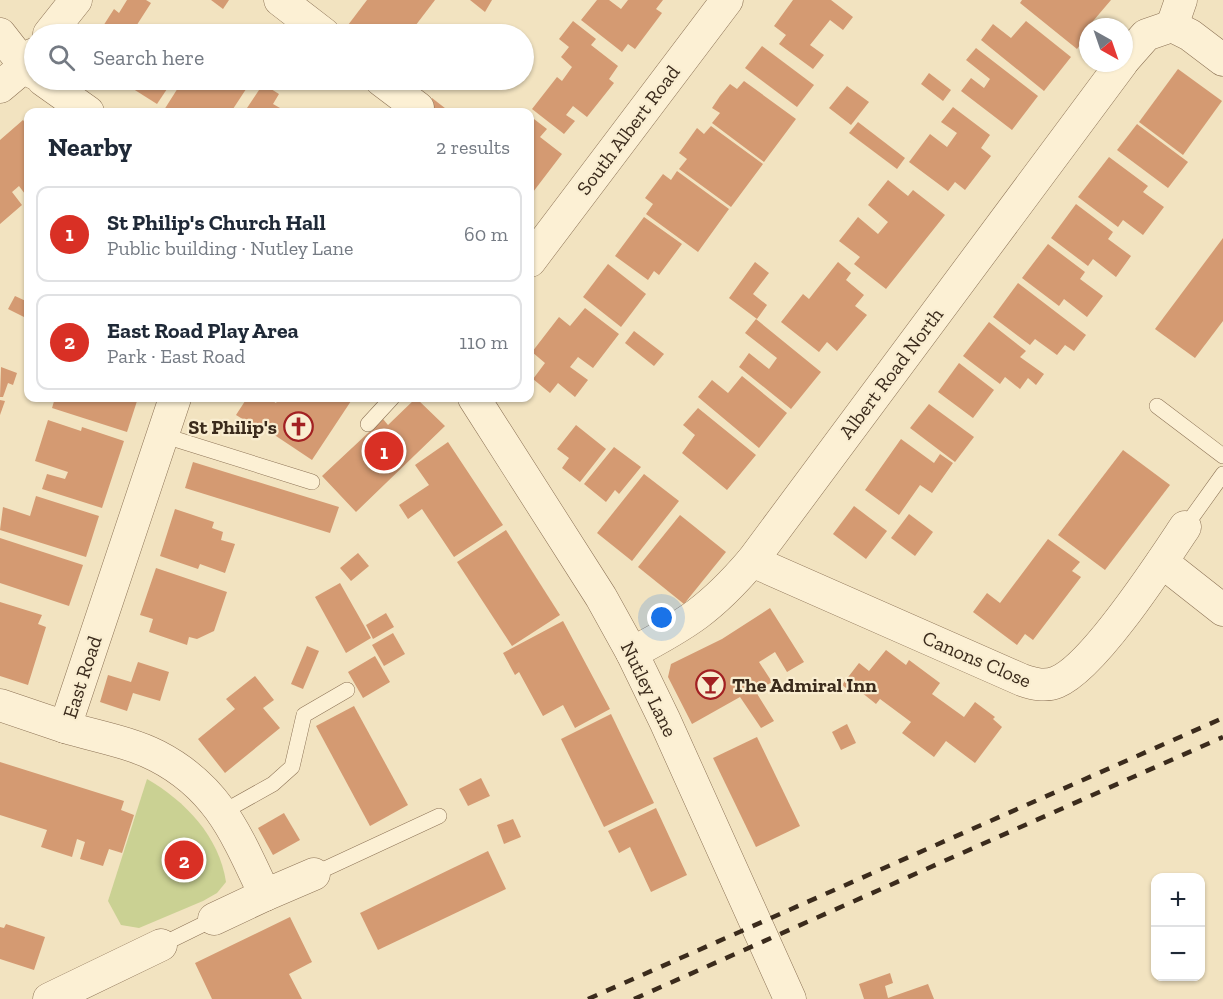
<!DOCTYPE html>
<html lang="en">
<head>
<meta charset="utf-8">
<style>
	:root { --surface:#fff; --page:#f6f6f7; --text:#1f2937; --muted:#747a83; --line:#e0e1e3; --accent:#d93025 }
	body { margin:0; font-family:"Zilla Slab",serif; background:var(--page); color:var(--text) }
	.controls { position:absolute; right:18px; bottom:18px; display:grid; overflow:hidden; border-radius:12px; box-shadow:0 2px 4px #0004 }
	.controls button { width:54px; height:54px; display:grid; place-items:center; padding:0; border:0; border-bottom:2px solid var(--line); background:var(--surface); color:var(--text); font:30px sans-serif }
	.compass { position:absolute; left:1079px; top:18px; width:54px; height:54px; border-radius:50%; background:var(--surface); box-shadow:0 2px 4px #0004; rotate:140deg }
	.you { position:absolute; left:662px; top:618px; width:21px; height:21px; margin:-15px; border:4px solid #fff; border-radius:50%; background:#1a73e8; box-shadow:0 0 0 9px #1a73e833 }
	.badge { display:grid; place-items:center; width:39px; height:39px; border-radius:50%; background:var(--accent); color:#fff; font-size:20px; font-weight:700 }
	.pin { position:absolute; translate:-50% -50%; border:3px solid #fff; box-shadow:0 2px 6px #0006 }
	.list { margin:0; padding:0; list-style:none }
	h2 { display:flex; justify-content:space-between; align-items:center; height:78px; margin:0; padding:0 24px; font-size:26px }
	h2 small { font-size:20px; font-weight:400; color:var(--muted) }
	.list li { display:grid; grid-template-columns:39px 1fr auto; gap:18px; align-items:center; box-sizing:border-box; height:96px; margin:0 12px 12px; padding:0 12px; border:2px solid var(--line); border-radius:12px }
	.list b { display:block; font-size:22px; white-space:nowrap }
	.list p { margin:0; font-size:20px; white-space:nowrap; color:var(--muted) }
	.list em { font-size:20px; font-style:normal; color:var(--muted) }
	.icon { flex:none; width:33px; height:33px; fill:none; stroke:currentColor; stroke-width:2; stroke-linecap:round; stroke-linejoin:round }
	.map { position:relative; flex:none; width:1223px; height:999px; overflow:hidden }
	.search { position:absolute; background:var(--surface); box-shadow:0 2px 4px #0004; left:24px; top:24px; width:510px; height:66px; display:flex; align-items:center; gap:15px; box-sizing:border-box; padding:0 21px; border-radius:33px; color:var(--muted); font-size:22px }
	.panel { position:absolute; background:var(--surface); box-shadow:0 2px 4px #0004; left:24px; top:108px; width:510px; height:294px; border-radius:12px }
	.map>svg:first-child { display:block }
	.green { fill:#cad193 }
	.building { fill:#d49a72 }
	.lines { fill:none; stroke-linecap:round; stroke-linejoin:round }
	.lane-casing { stroke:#8d7356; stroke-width:16 }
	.street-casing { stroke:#8d7356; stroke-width:33 }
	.lane { stroke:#fcf0d4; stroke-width:15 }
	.street { stroke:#fcf0d4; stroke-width:32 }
	.rail { stroke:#3b2b1c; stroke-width:4.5; stroke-dasharray:10 10; stroke-linecap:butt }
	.labels { text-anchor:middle; stroke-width:4.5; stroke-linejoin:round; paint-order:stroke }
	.street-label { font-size:20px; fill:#3b2b1c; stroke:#f9edd0 }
	.poi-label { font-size:20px; font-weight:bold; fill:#3b2b1c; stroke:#f9edd0; text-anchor:end }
</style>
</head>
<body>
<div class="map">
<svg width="1223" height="999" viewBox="0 0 1223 999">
	<rect width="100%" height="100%" fill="#f2e3c0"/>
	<path class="green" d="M147 779C185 801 219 836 226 882L217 893 203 901 139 928 121 925 108 901Z"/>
	<g class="building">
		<polygon points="127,0 146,0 151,3 131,34 98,34 114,9 119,13"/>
		<polygon points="211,0 229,0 223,9"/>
		<polygon points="367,0 435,0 409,34 352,34 345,29"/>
		<polygon points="470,0 492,0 485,12"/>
		<polygon points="597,0 609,0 621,9 628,0 663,0 656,9 662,13 635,49 628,44 622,52 581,20"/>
		<polygon points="793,0 831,0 853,17 843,30 830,20 810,45 824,55 813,69 779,44 786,35 774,26"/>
		<polygon points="1022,0 1111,0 1088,27 1088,34 1077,49 1020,3"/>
		<polygon points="573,21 596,39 591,45 618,66 609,79 614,83 587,117 573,106 566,115 575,121 564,134 532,109 557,77 562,81 572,67 561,57 569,47 559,39"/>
		<polygon points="1026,21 1071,57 1044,91 981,40 993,24 1011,38"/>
		<polygon points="762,46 814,85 797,107 745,68"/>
		<polygon points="976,48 1038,96 1012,130 961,91 971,78 984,88 990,79 966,60"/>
		<polygon points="1178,69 1222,101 1183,155 1139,122"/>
		<polygon points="929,73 951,90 943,101 921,84"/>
		<polygon points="119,80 173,80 157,104"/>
		<polygon points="183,80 208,80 220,87 225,80 252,80 231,112 167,112 164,110"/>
		<polygon points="744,81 796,119 764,162 712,123 720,113 712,108 720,96 730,84 737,89"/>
		<polygon points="263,84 279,94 273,104 287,112 236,112 239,108 245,111"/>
		<polygon points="847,86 869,102 851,125 829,108"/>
		<polygon points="432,98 450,112 421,112"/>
		<polygon points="953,107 990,135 981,148 991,156 965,190 955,182 948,191 909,162 930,134 947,147 957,133 941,122"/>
		<polygon points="530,116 547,129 540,137 562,154 530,196"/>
		<polygon points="23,120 28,127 28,198 19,186 12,192 22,205 0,224 0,140"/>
		<polygon points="858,122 905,158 897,169 849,133"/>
		<polygon points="1137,124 1188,162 1168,188 1117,150"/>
		<polygon points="711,126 763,164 731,207 679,169 687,159 679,153 697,128 704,134"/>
		<polygon points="1109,157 1148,186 1143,192 1164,207 1143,235 1123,220 1118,227 1078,197"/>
		<polygon points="677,171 729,209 698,252 646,214 653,204 645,198 663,174 671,180"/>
		<polygon points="888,180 908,196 913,190 945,215 886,289 854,264 860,257 839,241 858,217 878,234 888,222 868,205"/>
		<polygon points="1076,204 1113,232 1108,239 1131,256 1116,277 1093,259 1088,266 1051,238"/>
		<polygon points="644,217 682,244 659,275 654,271 648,280 615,256"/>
		<polygon points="1223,238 1223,321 1195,358 1155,329"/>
		<polygon points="1048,244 1085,272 1080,279 1103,296 1087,317 1064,299 1059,306 1022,278"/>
		<polygon points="755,262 769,273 753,294 767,305 757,319 729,298"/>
		<polygon points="838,262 851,273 846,280 864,295 855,306 867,315 837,351 827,342 819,352 781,322 803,294 809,299"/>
		<polygon points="608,264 646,294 621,327 583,297"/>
		<polygon points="1018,283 1086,335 1074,351 1065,345 1057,355 1035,339 1030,345 993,317"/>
		<polygon points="15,296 28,302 28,319 8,309"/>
		<polygon points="585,308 619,334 593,368 578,357 570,367 588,380 575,397 558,383 550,393 533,379 545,363 532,352 559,317 570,326"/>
		<polygon points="756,319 821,372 791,409 739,367 749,353 769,369 777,358 745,333"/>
		<polygon points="989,322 1026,351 1020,357 1044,374 1036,385 1028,378 1020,389 1005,377 1000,384 963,356"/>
		<polygon points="634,331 664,354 654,366 625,343"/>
		<polygon points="959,363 994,390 973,418 938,392"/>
		<polygon points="1,367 17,373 13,385 8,383 3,397 0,397"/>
		<polygon points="742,376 787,413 759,448 698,397 712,380 728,393"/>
		<polygon points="55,398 138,398 127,432 52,408"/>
		<polygon points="247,398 268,398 276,403 279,398 353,398 312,460 261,426 259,429 236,415"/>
		<polygon points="416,398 445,426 356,512 322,476 383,419 388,425"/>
		<polygon points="0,400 5,401 0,415"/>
		<polygon points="929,404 974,437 955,462 910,428"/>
		<polygon points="698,408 756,455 727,490 682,453 695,435 683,425"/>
		<polygon points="48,420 81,431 82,427 124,441 102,508 42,489 47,474 65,479 68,472 35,461"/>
		<polygon points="576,425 606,449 580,482 562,468 569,458 557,449"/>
		<polygon points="901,439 934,463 940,454 953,463 932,493 920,485 899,515 865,490"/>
		<polygon points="448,442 503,525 454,557 422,509 408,519 399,505 429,485 415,465"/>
		<polygon points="614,447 641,467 619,494 615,490 606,502 584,484"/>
		<polygon points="1123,450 1170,485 1105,570 1058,535"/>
		<polygon points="193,462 339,507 330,533 185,488"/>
		<polygon points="644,474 679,501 632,561 597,533"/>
		<polygon points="36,496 99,516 86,557 0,530 3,507 30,516"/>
		<polygon points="854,506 887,531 866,559 833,534"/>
		<polygon points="175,509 214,522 212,528 223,532 221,540 235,544 225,573 200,564 198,569 160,556"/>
		<polygon points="909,514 933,532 915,556 891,538"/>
		<polygon points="680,515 726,552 684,604 638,567"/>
		<polygon points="506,530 560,615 512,646 457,562"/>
		<polygon points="0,538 83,565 69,606 0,583"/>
		<polygon points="1048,539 1080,562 1072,571 1081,577 1033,640 1025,634 1017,645 973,612 987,593 1000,603"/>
		<polygon points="358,553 369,566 351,581 340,568"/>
		<polygon points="156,568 227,592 214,631 197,639 189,637 187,645 149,632 153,619 140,615"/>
		<polygon points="340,583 371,638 346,653 315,597"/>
		<polygon points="0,602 42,615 38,624 46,627 28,685 0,676"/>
		<polygon points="770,608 804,662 787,672 775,652 759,662 772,682 756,692 774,721 761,728 740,697 692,724 668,677 671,664 722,639"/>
		<polygon points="386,613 394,627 373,639 366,625"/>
		<polygon points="563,621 610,709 575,728 563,705 543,716 519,672 515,675 503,653"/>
		<polygon points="393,633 405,654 384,666 372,645"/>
		<polygon points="307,646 319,651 303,689 291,684"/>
		<polygon points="886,650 906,665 909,660 940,683 932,694 964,717 975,702 995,717 993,719 1002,727 975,763 946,741 934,757 902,733 911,722 880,699 876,704 856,688 853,693 842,685 859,663 869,671"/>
		<polygon points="375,656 390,682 363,698 348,672"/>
		<polygon points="138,662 169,672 160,701 133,693 127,711 100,702 108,675 131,682"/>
		<polygon points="255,676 274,700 263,708 280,728 225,773 198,739 235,709 226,699"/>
		<polygon points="354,706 408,805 370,826 316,726"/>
		<polygon points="611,714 654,803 604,827 561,739"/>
		<polygon points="847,724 856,743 841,750 832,732"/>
		<polygon points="757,737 800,826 756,847 713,758"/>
		<polygon points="0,762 124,801 121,810 134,815 122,853 109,849 103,866 80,859 85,842 77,839 72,857 41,847 47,830 0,815"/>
		<polygon points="481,778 490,796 468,806 459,789"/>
		<polygon points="656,808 687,875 651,892 630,847 619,853 608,831"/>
		<polygon points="284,813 300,840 273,855 258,828"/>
		<polygon points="513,819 521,837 504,844 497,825"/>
		<polygon points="488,851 506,889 378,950 360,913"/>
		<polygon points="290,917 312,962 289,974 302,999 212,999 195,963"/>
		<polygon points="6,924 45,937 34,970 0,959 0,927 4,928"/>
		<polygon points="890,973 893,983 885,986 888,998 928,984 934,999 864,999 859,984"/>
	</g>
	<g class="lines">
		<defs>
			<g id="lane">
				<polyline points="1157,406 1223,456"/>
				<polyline points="368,424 392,398"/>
				<polyline points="162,435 312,482"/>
				<polyline points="1185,527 1223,474"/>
				<polyline points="223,812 273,784 292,767 304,715 347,690"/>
				<polyline points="314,874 439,816"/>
				<polyline points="161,945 214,919"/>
			</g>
			<g id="street">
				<polyline points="280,0 324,34"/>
				<polyline points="1172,26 1181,0"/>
				<polyline points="0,34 25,66 34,73"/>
				<polyline points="49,34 76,0"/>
				<polyline points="1124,60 1146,35 1172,26 1190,35 1223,60"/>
				<polyline points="43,80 88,112"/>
				<polyline points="381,80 418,108"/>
				<polyline points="0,87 25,66 34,54"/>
				<polyline points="530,261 727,0"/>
				<path d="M175 398 65 727C94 736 130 742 157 756 219 788 237 836 265 895L314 874"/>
				<polyline points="474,398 601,597 632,653 665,721 790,999"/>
				<path d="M752 561 1022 680C1034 684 1045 687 1057 682 1094 667 1161 563 1185 527"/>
				<polyline points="1162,562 1223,610"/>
				<path d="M632 653C687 624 711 609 752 561L1122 63"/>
				<polyline points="0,705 65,727"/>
				<polyline points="214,919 265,895"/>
				<polyline points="49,999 161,945"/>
			</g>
		</defs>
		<use href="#lane" class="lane-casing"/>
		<use href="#street" class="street-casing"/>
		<use href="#lane" class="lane"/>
		<use href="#street" class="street"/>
		<g class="rail">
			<polyline points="588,999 1223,718"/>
			<polyline points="634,999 1223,737"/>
		</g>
	</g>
	<defs>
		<symbol id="church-ring" viewBox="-11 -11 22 22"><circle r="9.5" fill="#f9edd0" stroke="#a22022" stroke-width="1.5"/><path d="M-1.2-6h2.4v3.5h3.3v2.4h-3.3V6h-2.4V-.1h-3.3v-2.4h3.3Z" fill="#a22022"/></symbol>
		<symbol id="bar-ring" viewBox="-11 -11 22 22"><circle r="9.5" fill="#f9edd0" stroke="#a22022" stroke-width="1.5"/><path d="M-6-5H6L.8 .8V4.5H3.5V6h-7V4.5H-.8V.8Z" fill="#a22022"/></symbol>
	</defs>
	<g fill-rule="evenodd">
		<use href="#church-ring" x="282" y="410" width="33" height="33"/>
		<use href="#bar-ring" x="694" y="668" width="33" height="33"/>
	</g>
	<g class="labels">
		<g class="street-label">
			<text transform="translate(628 130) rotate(-53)" y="7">South Albert Road</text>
			<text transform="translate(891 373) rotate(-53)" y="7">Albert Road North</text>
			<text transform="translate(977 659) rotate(23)" y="7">Canons Close</text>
			<text transform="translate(82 677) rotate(-72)" y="7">East Road</text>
			<text transform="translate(649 689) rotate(64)" y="7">Nutley Lane</text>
		</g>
		<g class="poi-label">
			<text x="277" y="434">St Philip's</text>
			<text x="732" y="692" text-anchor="start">The Admiral Inn</text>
		</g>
	</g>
</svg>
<div class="controls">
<button>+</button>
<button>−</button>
</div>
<svg class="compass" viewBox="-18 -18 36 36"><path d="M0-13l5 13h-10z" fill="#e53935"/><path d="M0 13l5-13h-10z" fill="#747a83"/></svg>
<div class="you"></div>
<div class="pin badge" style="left:384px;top:451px">1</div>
<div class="pin badge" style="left:184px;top:860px">2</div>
<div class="search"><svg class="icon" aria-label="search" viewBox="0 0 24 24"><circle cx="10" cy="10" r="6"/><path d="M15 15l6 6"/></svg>Search here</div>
<section class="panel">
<h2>Nearby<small>2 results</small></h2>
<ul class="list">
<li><span class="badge">1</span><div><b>St Philip's Church Hall</b><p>Public building · Nutley Lane</p></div><em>60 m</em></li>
<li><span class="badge">2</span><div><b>East Road Play Area</b><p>Park · East Road</p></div><em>110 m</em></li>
</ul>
</section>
</div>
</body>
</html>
